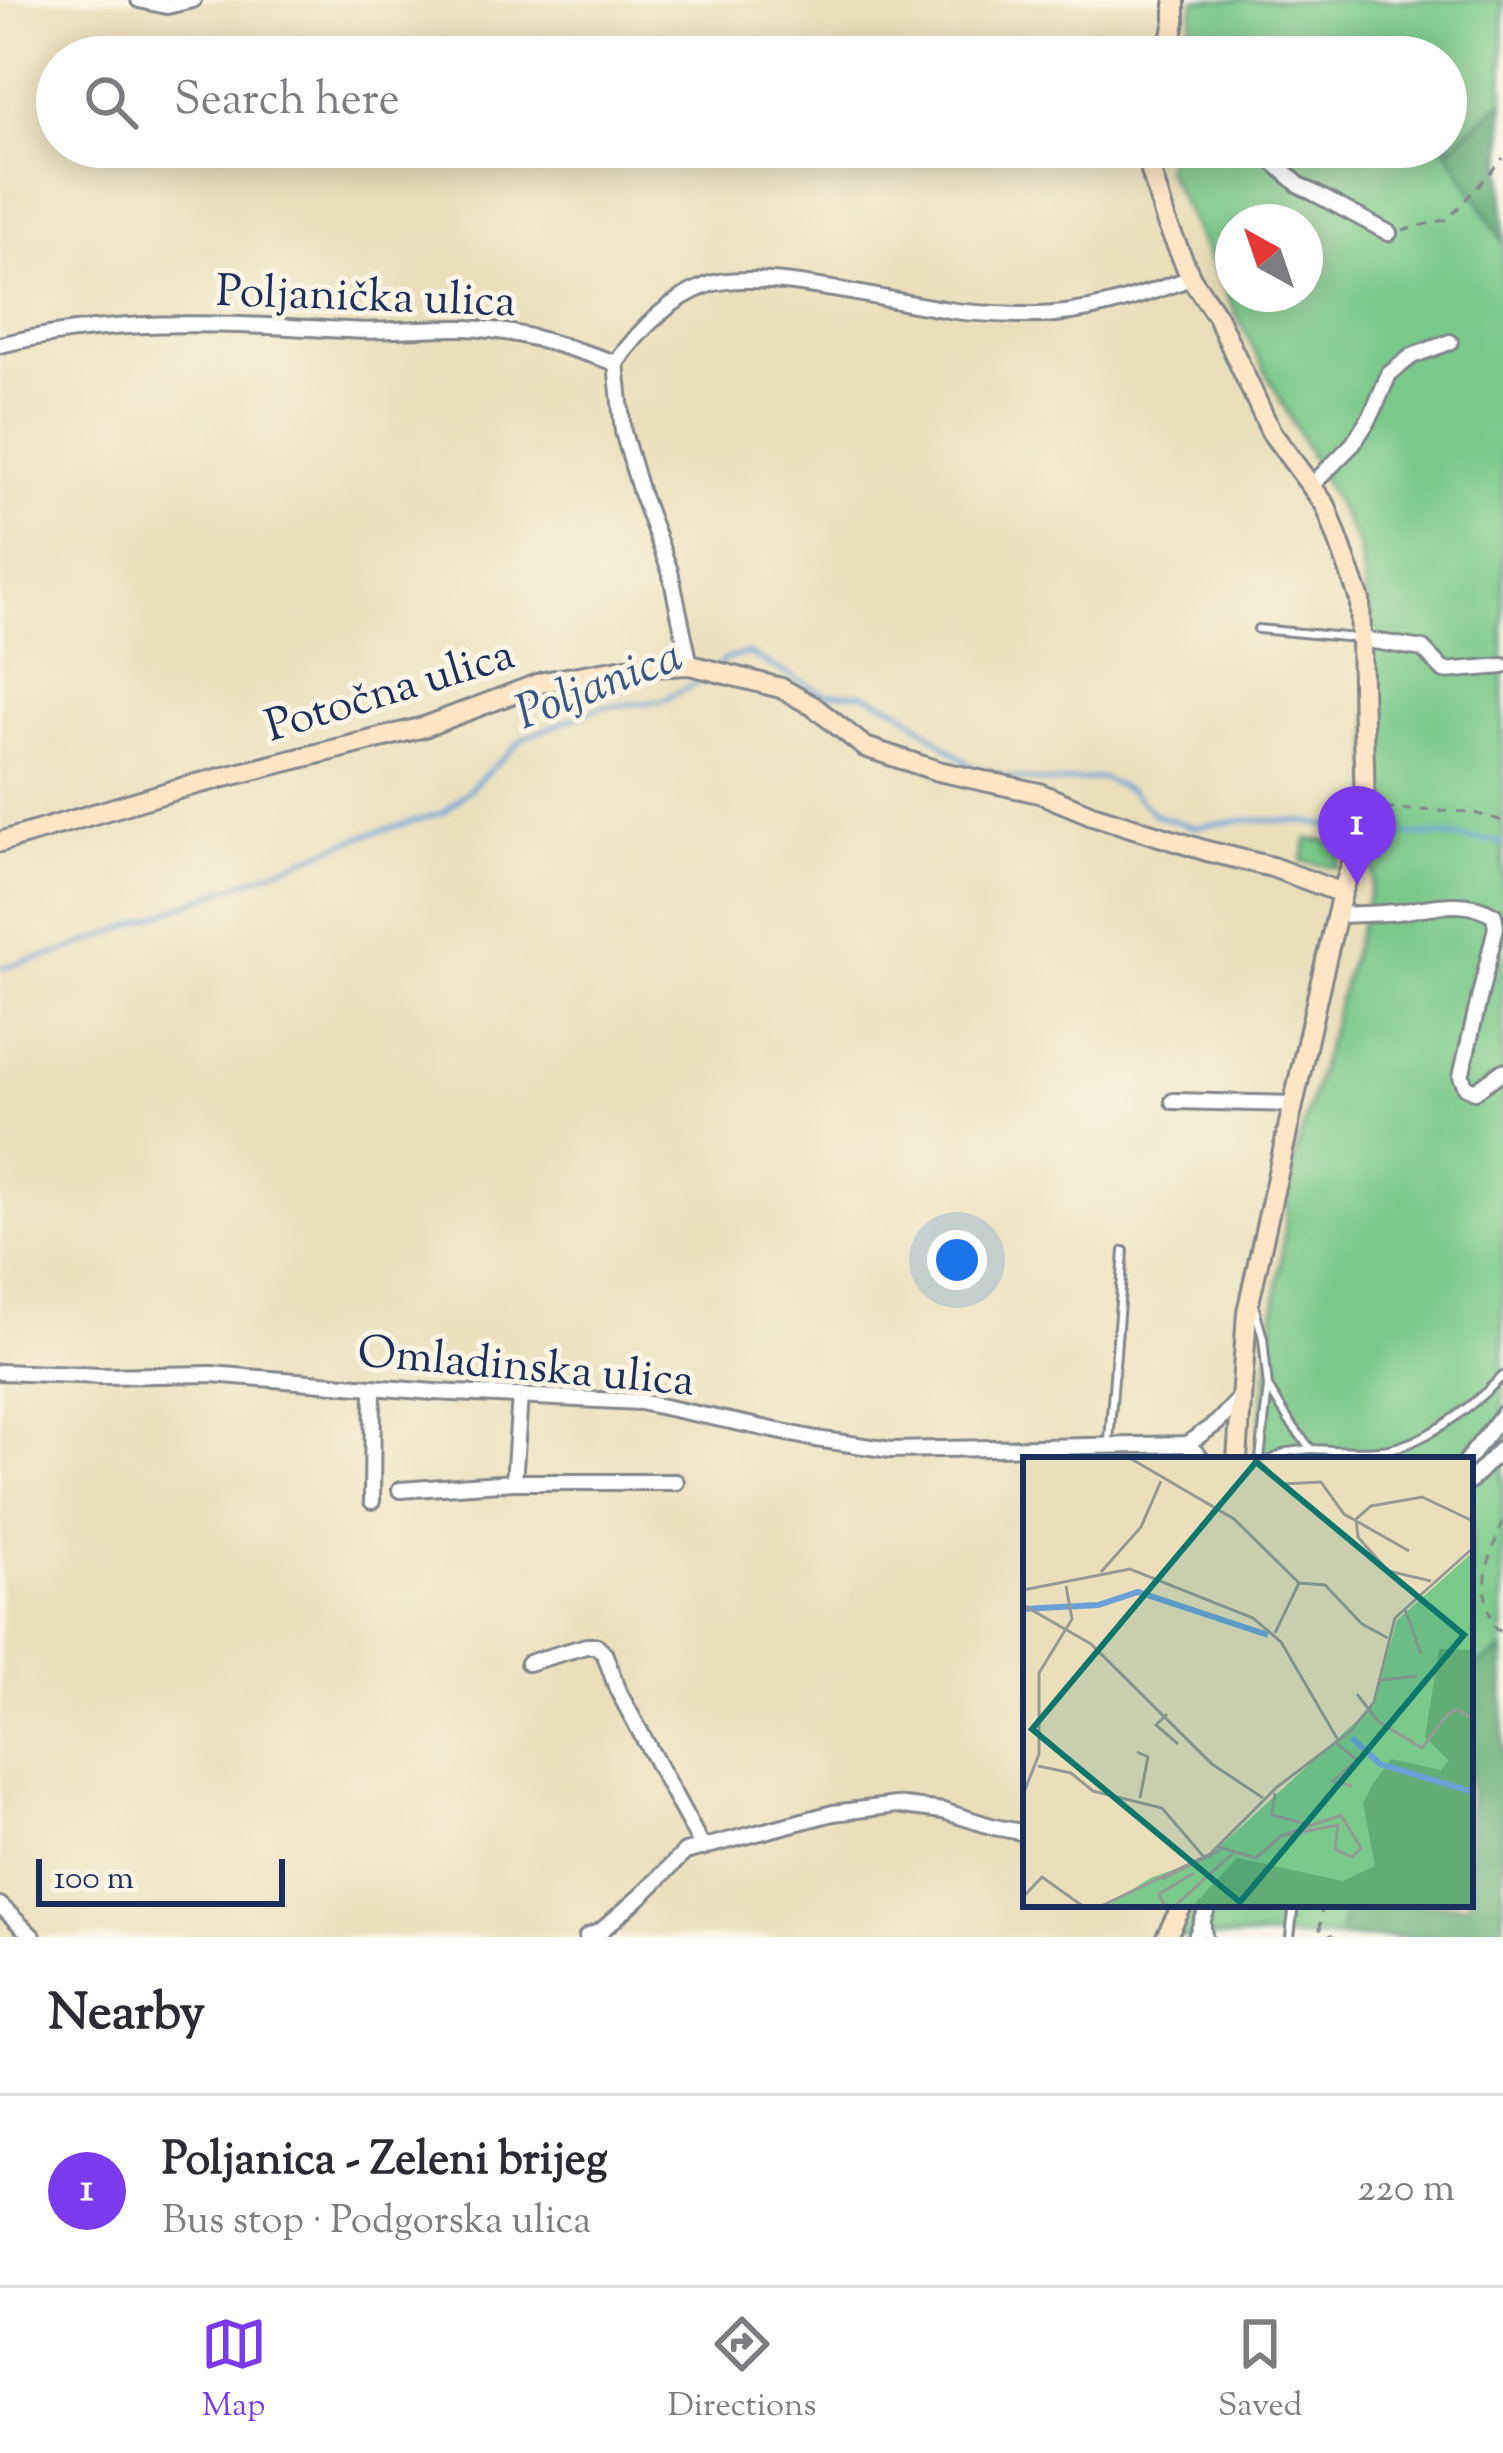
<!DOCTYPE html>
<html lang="en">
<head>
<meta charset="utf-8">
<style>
	:root { --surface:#fff; --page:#f7f7f7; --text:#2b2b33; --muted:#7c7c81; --line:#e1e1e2; --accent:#7c3aed }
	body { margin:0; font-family:"Sorts Mill Goudy",serif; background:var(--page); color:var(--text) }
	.compass { position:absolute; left:1215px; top:204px; width:108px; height:108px; border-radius:50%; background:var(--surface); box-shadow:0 6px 30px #0003; rotate:320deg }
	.scale { position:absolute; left:36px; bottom:30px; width:249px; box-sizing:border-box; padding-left:12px; border:6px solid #1b2f5e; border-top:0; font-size:33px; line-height:42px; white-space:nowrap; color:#1b2f5e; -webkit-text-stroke:9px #fcf5e5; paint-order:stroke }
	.you { position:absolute; left:957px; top:1260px; width:42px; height:42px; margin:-30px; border:9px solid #fff; border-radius:50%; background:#1a73e8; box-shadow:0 0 0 18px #1a73e833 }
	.badge { display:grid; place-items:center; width:78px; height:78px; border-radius:50%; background:var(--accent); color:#fff; font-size:39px; font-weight:700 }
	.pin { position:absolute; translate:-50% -99px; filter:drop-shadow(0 3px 6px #0008) }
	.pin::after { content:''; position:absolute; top:63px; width:42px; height:36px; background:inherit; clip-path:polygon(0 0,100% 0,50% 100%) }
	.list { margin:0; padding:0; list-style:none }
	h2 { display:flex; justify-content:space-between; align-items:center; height:156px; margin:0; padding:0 48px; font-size:51px }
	h2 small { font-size:39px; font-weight:400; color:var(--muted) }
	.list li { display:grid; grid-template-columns:78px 1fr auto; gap:36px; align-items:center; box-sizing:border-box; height:192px; padding:0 48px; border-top:3px solid var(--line) }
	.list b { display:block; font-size:45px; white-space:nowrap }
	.list p { margin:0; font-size:39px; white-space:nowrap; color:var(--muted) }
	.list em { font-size:39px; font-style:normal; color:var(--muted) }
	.icon { flex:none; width:66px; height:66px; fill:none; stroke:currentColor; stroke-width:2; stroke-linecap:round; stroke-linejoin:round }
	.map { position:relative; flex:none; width:1503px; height:1937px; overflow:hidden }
	.search { position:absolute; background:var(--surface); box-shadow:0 6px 30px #0003; left:36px; right:36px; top:36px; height:132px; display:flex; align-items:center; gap:30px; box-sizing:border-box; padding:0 42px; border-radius:66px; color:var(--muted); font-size:45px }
	.sheet { height:348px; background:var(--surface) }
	nav { display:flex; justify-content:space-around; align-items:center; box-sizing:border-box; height:168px; border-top:3px solid var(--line); background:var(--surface); font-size:33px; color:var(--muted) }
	nav a { display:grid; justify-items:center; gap:6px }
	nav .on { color:var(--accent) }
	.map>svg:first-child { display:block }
	.green { fill:#79c98a; stroke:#4a7c74; stroke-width:3; fill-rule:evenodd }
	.forest { fill:#62ad76; stroke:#3e6e6a; stroke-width:3 }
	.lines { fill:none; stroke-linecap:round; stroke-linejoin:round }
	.stream { stroke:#69a1d7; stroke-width:4.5 }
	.lane-casing { stroke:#82878c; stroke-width:12 }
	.street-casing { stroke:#82878c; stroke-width:20 }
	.secondary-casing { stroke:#82878c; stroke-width:24 }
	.path { stroke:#82878c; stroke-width:3; stroke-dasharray:9 9; stroke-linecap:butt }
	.lane { stroke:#fff; stroke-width:6 }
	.street { stroke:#fff; stroke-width:14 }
	.secondary { stroke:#fde5c5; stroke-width:18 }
	.labels { text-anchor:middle; stroke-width:10; stroke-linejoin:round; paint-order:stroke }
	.street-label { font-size:45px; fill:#1b2f5e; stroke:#fcf5e5 }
	.water-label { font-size:48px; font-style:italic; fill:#365788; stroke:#fcf5e5 }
	.inset-river { fill:none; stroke:#69a1d7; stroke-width:6 }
	.inset-road { fill:none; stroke:#979995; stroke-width:3 }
	.view { fill:#0f766e; fill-opacity:0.15; stroke:#0f766e; stroke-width:6 }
	.inset-edge { fill:none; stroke:#1b2f5e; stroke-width:6 }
</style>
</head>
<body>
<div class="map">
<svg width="1503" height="1937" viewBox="0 0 1503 1937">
	<rect width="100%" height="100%" fill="#fcf5e5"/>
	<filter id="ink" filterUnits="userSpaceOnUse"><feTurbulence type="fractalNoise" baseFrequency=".00833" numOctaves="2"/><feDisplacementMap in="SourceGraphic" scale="24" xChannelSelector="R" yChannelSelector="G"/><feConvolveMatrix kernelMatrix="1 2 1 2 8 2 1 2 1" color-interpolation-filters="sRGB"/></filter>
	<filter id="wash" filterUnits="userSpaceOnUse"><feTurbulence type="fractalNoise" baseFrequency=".004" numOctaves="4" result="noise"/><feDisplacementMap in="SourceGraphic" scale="48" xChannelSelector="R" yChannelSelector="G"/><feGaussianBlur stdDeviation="2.7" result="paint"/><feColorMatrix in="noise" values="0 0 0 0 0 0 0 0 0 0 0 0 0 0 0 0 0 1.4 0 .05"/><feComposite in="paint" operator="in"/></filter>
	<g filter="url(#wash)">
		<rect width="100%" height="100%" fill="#eadfba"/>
		<g class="green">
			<path d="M1194 0H1503V1937H1172L1189 1904H1470V1460H1256L1293 1163 1373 879 1369 618 1359 547 1255 352 1165 169 1169 147H1446V57H1187ZM1233 222H1305V294H1233Z"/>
			<polygon points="1308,839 1343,843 1338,868 1302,861"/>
		</g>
		<g class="forest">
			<polygon points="1503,102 1503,242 1447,149"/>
			<polygon points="1503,1650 1503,1937 1339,1937 1346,1904 1470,1904 1470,1670"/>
		</g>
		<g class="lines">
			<g class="stream">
				<polyline points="718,666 724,660 747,653 826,694 862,693 899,709 971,766 1007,777 1055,783 1102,778 1130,791 1155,815 1195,827 1244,820 1300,821 1354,830"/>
				<path d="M1366 831C1412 836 1457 834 1503 843"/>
				<polyline points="0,968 66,951 366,835 445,812 524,738 602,707 662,701 706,678"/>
			</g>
		</g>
	</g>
	<g filter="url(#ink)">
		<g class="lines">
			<defs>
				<g id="lane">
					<polyline points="1258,629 1356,638"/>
					<path d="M1255 1309 1263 1338 1268 1387 1289 1421 1311 1449C1336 1450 1365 1453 1389 1449 1430 1441 1474 1404 1503 1376"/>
					<polyline points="1109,1441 1124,1251"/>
					<polyline points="1260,1460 1268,1387"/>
					<polyline points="1271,1460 1287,1452 1311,1449"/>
					<polyline points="1206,1917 1208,1937"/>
					<polyline points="1290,1937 1294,1904"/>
				</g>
				<g id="street">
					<polyline points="139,0 167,6 193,0"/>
					<polyline points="1257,147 1299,185 1389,233"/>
					<path d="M0 345C119 316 226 324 346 330 386 333 426 327 465 328 517 329 567 347 616 363"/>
					<path d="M616 363C638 332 668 300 705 286 756 266 890 302 949 310 973 314 998 314 1022 315 1082 317 1136 298 1191 278"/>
					<polyline points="616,363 623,432 641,493 670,571 690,665"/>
					<polyline points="1312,485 1353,444 1372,414 1389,374 1412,356 1450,342"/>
					<polyline points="1361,639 1423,649 1444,671 1503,666"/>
					<path d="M1337 915C1356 914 1377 914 1397 912 1429 908 1464 897 1494 915L1496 927 1461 1076 1466 1087 1475 1091 1503 1071"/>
					<polyline points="1173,1101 1293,1104"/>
					<polyline points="0,1372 102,1376 211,1374 434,1392 640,1402 816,1439 891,1450 1187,1444 1217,1423 1242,1396"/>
					<polyline points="520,1396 514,1482 676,1482"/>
					<polyline points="1187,1444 1203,1460"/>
					<polyline points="1467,1460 1503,1414"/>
					<polyline points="1470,1481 1503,1447"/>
					<polyline points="400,1490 514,1482"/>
					<polyline points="372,1501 373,1387"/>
					<polyline points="528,1663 586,1646 597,1646 605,1655 617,1689 703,1848"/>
					<polyline points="0,1905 33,1937"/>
					<polyline points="587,1937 602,1930 643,1894 685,1852 833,1813 896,1805 943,1811 994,1827 1026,1833"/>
					<polyline points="1196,1937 1209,1904"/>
				</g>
				<g id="secondary">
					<polyline points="1168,57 1175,21 1175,0"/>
					<polyline points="1149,147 1151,171 1166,221 1191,278 1217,316 1271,432 1326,506 1360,600 1365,809 1354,858 1342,893 1319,989 1247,1312 1237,1460"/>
					<polyline points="0,842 185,787 424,727 543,682 625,668 690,665 781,688 813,706 865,747 938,771 1039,793 1092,815 1207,851 1272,867 1342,893"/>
					<polyline points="1166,1937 1183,1904"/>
				</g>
			</defs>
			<use href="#lane" class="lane-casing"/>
			<use href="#street" class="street-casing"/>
			<use href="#secondary" class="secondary-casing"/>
			<g class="path">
				<polyline points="1403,230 1448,219 1503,158"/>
				<polyline points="1385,809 1470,812 1503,821"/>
				<path d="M1503 1522C1487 1561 1477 1589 1495 1629L1503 1632"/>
				<polyline points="1322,1904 1320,1929 1334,1937"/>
			</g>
			<use href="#lane" class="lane"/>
			<use href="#street" class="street"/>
			<use href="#secondary" class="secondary"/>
		</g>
	</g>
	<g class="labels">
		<g class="street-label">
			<text transform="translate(366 294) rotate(2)" y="16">Poljanička ulica</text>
			<text transform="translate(389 688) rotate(-17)" y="16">Potočna ulica</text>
			<text transform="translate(526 1364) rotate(5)" y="16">Omladinska ulica</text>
		</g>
		<g class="water-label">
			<text transform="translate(598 682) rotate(-21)" y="17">Poljanica</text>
		</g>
	</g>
	<g transform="translate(1023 1457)">
		<rect width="450" height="450" fill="#eadfba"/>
		<path d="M450 95V450H82L127 421 184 401 351 248 374 163Z" fill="#79c98a"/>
		<path d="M416 192 450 193V450H169L214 401 320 424 352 409 340 346 350 327 368 302 418 313 426 304 402 280Z" fill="#62ad76"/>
		<path class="inset-river" d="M0 152 75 148 115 135 245 178M329 281 357 307 450 335"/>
		<path class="inset-road" d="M105 0 211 62 276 126M232 0 260 27 298 25 321 57 386 94M78 115 118 70 138 24M408 124 365 114 335 80 333 62 348 49 399 40 450 64M276 126 302 128 339 167 365 181M0 133 107 112 230 161 258 185 315 283M0 148 68 187 189 307 240 341M382 152 398 197M252 176 276 126M358 223 394 219M334 237 355 264 399 291 424 258 434 252 450 262M144 257 133 268 155 287M312 285 334 303 310 324 329 329M114 295 125 300 117 341M15 309 48 316 70 334 139 351 181 400M252 336 249 358 287 368M0 338 16 297V216L49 162 43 129M196 390 233 401 258 379 315 368 312 392 329 400 338 391 318 358 258 379M139 422 198 393M0 440 19 420 61 450M76 450 187 397 254 330 328 274 351 245 372 161 450 91M142 450 136 437 171 416M151 450 210 396"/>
		<path class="view" d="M233 5 441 178 217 445 9 272Z"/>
		<rect width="450" height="450" class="inset-edge"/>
	</g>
</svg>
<svg class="compass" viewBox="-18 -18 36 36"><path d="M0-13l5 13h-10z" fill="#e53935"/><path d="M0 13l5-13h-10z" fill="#7c7c81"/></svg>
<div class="scale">100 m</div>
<div class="you"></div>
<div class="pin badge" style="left:1357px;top:885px">1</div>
<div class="search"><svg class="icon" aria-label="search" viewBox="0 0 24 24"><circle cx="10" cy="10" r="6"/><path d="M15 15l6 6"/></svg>Search here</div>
</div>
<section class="sheet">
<h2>Nearby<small></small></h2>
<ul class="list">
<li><span class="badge">1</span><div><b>Poljanica - Zeleni brijeg</b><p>Bus stop · Podgorska ulica</p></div><em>220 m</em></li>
</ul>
</section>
<nav>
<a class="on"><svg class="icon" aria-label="map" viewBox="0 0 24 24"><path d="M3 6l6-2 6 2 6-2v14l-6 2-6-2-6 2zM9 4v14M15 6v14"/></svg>Map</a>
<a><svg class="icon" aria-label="directions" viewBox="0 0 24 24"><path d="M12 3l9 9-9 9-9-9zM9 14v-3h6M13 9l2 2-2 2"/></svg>Directions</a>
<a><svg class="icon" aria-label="saved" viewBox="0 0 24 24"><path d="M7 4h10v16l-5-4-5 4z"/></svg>Saved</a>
</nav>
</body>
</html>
